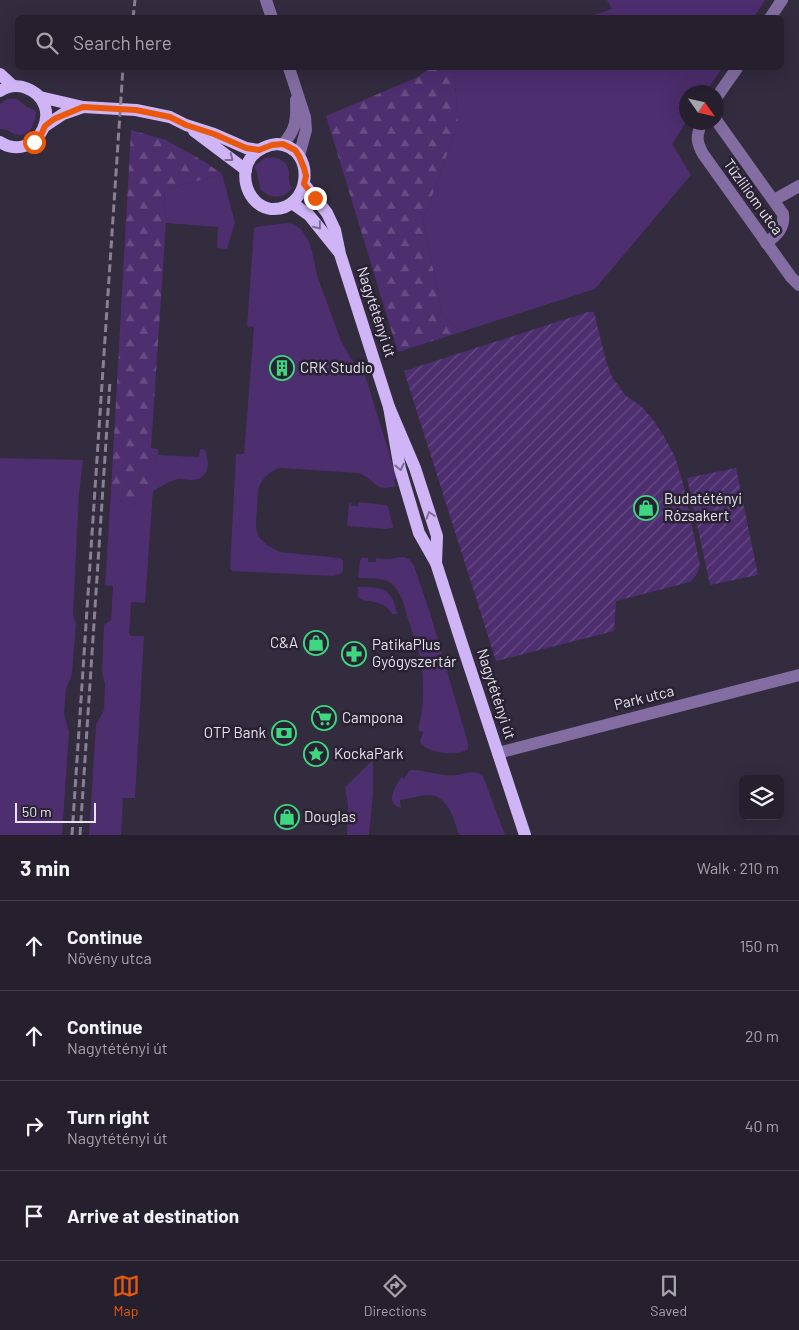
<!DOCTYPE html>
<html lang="en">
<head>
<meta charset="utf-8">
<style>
	:root { --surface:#26202e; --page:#322d3a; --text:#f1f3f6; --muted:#a4a3aa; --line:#423e4a; --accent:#ea580c }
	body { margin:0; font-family:Barlow,sans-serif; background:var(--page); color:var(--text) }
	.controls { position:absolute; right:15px; bottom:15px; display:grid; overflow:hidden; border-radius:8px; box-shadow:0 5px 20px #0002 }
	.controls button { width:45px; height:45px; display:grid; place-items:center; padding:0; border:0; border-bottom:1px solid var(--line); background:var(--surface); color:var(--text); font:25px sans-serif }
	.compass { position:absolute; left:679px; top:85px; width:45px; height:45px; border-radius:50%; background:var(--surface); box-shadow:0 5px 20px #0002; rotate:124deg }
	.scale { position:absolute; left:15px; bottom:12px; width:81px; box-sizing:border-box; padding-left:5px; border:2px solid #e6e2ee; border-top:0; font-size:14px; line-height:18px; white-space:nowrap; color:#e6e2ee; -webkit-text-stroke:4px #292233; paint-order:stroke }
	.stop { position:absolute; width:15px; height:15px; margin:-11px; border:4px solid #ea580c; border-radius:50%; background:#fff }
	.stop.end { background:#ea580c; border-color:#fff; box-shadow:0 1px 5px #0008 }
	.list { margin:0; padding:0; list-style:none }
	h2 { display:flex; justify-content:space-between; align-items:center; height:65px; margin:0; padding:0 20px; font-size:21px }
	h2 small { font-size:16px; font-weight:400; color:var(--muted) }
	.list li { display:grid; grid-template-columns:32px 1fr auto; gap:15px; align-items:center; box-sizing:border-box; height:90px; padding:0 20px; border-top:1px solid var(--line) }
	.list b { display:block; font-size:19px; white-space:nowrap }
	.list p { margin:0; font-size:16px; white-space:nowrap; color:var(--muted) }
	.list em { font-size:16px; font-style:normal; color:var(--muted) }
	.icon { flex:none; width:28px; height:28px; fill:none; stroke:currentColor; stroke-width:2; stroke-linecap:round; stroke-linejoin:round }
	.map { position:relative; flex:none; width:799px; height:835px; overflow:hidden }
	.search { position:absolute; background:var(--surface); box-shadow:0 5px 20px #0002; left:15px; right:15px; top:15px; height:55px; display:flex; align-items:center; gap:12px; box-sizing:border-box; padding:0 18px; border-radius:8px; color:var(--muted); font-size:19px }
	.sheet { height:425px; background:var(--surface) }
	nav { display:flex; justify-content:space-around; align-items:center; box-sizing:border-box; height:70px; border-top:1px solid var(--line); background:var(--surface); font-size:14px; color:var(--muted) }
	nav a { display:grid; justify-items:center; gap:2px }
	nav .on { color:var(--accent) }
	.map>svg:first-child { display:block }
	.grass { fill:#4d2e6f }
	.forest { fill:url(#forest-firs) }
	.garden { fill:url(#garden-furrows) }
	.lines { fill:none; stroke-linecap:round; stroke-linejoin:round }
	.minor { stroke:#836da2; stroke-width:12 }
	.major { stroke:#cfb5f6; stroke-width:12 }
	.rail { stroke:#878191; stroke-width:3; stroke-dasharray:8 4; stroke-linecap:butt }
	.oneway { stroke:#7c6c94 }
	.route { stroke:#ea580c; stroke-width:6 }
	.labels { text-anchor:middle; stroke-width:5; stroke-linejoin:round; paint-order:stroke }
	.street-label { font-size:15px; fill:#e6e2ee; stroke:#292233 }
	.poi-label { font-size:15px; fill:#e6e2ee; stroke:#292233; text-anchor:start }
</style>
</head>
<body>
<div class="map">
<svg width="799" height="835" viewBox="0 0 799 835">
	<defs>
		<pattern id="forest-firs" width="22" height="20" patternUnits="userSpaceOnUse" patternTransform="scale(1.25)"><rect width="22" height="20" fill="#4d2e6f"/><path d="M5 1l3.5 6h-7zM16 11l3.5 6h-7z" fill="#674c84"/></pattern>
		<pattern id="garden-furrows" width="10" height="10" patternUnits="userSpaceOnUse" patternTransform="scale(1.25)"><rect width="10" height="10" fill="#4d2e6f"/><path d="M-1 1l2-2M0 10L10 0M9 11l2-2" fill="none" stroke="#674c84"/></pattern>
	</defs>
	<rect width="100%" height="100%" fill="#332b3e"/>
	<g class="grass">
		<polygon points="607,0 765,0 754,17 587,17 612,9"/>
		<polygon points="454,68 722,68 706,92 686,92 686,122 672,144 691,175 595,289 461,332 443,316 423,221 458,124"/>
		<path d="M7 99H17L27 107 36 111C36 122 30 139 15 134 8 132 9 129 0 129V104Z"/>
		<path d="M265 158C277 156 288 159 289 173 289 179 288 182 292 188 282 200 271 199 260 189L257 172 254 167Z"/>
		<polygon points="222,174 235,222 227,249 217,248 218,227 166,223 164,190"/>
		<path d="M286 223 293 224 301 229 308 240 312 251 317 275 341 341 356 367 362 365 397 479 394 480 396 486C374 493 376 479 358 473L280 468C269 471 262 479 258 489L256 526 258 536 267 545 280 552 340 558 343 561V571L340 574 333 576 232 571 230 569 236 454H244L254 327 247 326 254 229 256 227Z"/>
		<path d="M200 449 205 450C210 462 210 479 193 480 188 481 183 478 178 479 171 480 159 488 153 491L145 603 131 602 129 634 131 636H144L135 798H123L121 835H89L96 725 104 710 105 684 102 672 104 625 111 620 113 586 105 585 111 491 127 507 142 501 158 455 199 457Z"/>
		<polygon points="0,458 83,460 79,494 73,615 76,623 72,674 66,689 64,714 69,732 62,835 0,835"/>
		<polygon points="351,502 351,506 358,506 358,502 386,505 388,507 393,526 392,528 386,529 347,526 349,504"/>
		<path d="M404 557 409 559 414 566 430 613 468 743V749C457 757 430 753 421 744L420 741 423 732 418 730C424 707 425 680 420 657 417 644 412 632 408 619 405 608 402 593 392 584 384 577 369 578 358 578L360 560 362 558H368V562H376V558L387 559Z"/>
		<path d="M358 587C381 587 393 588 397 614H392C384 600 372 603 360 599L358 596Z"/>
		<polygon points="373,760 373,792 369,835 347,835 348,806 345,787"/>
		<path d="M412 770C427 770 441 777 456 775 465 774 476 769 483 776L505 835H459C454 819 448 794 427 795 418 796 409 799 400 800L401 808C384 803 395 788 401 777L404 779 409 771Z"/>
	</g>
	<g class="forest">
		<polygon points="430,68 454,68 458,124 423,221 443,316 461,332 398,352 326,116 418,77"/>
		<polygon points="131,130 166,140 205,162 222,174 164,190 166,223 151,448 158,449 158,455 143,501 127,507 111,491"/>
	</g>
	<g class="garden">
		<path d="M588 312H594L606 361 612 377 625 395 642 407 654 421 665 438 675 457 683 483 700 565C698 572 696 577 690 582L616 601 614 631 496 661 404 371Z"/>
		<polygon points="736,468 758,575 710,585 687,478"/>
	</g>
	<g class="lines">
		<g class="minor">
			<polyline points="266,0 272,18"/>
			<polyline points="770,18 782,0"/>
			<polyline points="289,68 305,117 306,130 299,156"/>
			<polyline points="716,98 737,68"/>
			<path d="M716 120 783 214C785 228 777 235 766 243"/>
			<path d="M702 122C696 136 696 141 703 154L791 277 799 285"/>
			<path d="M283 144C296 130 297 119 296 100"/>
			<polyline points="774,200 799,186"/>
			<polyline points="498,753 799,675"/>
		</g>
		<g class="major">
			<polyline points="0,74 13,86"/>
			<path d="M0 91C8 86 18 85 26 88 68 104 37 165 0 142"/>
			<polyline points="40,97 83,107 136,110 170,117 186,125 214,134 246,148 259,150"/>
			<polyline points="45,126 63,114 83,107"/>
			<polyline points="194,131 246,170"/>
			<path d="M277 144C318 147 311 212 271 209 247 206 237 172 253 155 260 148 268 145 277 144Z"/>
			<polyline points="304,184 327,213 335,230 340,254 389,407 415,468 437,536 436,563"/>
			<polyline points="292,203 309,215 338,251"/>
			<polyline points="389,407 400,469 419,533 436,563 460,638 525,835"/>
		</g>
		<g class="rail">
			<polyline points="133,18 135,0"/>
			<polyline points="72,835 123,68"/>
			<polyline points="80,835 110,381"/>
		</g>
	</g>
	<defs><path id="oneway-chevron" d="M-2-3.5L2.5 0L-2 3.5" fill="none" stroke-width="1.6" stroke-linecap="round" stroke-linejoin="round" transform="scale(1.25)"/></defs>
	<g class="oneway">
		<use href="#oneway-chevron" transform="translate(230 158) rotate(37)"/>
		<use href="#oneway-chevron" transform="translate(318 226) rotate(51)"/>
		<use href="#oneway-chevron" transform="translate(400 467) rotate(77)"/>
		<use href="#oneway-chevron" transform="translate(430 515) rotate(-108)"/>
	</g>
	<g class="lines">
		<polyline class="route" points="34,142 41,135 45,126 54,119 83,107 136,110 170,117 186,125 214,134 246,148 259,150 272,145 283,144 295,150 299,156 304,168 306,176 304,184 315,198"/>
	</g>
	<defs>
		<symbol id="building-ring" viewBox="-11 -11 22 22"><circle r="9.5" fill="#292233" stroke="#3cd77e" stroke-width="1.5"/><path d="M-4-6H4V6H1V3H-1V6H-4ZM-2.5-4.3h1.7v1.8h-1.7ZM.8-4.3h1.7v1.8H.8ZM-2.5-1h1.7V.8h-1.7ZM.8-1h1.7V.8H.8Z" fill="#3cd77e"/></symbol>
		<symbol id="shop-ring" viewBox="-11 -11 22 22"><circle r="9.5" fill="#292233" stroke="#3cd77e" stroke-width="1.5"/><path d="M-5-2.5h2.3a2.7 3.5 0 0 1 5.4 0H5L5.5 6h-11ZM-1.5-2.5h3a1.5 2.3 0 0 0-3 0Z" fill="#3cd77e"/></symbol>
		<symbol id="pharmacy-ring" viewBox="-11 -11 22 22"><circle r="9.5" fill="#292233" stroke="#3cd77e" stroke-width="1.5"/><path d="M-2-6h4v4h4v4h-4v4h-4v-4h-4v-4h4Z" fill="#3cd77e"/></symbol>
		<symbol id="supermarket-ring" viewBox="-11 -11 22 22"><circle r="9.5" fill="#292233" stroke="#3cd77e" stroke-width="1.5"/><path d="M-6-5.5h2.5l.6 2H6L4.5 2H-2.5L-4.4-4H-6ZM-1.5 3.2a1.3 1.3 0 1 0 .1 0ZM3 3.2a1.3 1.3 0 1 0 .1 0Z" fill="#3cd77e"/></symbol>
		<symbol id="bank-ring" viewBox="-11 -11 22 22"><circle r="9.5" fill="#292233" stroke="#3cd77e" stroke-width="1.5"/><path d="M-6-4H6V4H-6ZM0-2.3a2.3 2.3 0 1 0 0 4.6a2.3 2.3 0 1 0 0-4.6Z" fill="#3cd77e"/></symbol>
		<symbol id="sight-ring" viewBox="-11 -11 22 22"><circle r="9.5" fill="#292233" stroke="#3cd77e" stroke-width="1.5"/><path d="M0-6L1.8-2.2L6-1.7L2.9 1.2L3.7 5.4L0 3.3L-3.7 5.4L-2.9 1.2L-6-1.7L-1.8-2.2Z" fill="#3cd77e"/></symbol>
	</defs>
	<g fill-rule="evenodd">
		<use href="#building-ring" x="268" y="354" width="28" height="28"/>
		<use href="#shop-ring" x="632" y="494" width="28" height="28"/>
		<use href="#shop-ring" x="302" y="629" width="28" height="28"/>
		<use href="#pharmacy-ring" x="340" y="640" width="28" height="28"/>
		<use href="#supermarket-ring" x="310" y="704" width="28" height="28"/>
		<use href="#bank-ring" x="270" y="719" width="28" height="28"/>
		<use href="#sight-ring" x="302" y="740" width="28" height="28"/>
		<use href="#shop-ring" x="273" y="803" width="28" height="28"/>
	</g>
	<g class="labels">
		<g class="street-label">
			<text transform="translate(753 197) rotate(54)" y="5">Tűzliliom utca</text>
			<text transform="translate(376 312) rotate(72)" y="5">Nagytétényi út</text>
			<text transform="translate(496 694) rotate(72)" y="5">Nagytétényi út</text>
			<text transform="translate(644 698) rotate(-14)" y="5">Park utca</text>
		</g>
		<g class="poi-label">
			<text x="300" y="373">CRK Studio</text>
			<text x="664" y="504">Budatétényi<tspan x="664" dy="17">Rózsakert</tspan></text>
			<text x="298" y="648" text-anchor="end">C&amp;A</text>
			<text x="372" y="650">PatikaPlus<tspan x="372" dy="17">Gyógyszertár</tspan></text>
			<text x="342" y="723">Campona</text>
			<text x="266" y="738" text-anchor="end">OTP Bank</text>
			<text x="334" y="759">KockaPark</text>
			<text x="304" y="822">Douglas</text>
		</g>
	</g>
</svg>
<div class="controls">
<button><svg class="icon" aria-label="layers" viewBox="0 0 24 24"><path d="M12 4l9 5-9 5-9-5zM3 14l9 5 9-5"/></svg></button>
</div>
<svg class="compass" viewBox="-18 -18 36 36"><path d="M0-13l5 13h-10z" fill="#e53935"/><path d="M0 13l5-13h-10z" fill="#a4a3aa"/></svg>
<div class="scale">50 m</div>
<div class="stop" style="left:34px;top:142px"></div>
<div class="stop end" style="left:315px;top:198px"></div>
<div class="search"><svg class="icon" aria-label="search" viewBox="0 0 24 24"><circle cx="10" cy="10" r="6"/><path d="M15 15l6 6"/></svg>Search here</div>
</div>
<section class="sheet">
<h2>3 min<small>Walk · 210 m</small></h2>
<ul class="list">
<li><svg class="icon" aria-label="ahead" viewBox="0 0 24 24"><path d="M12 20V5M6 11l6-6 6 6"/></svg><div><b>Continue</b><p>Növény utca</p></div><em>150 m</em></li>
<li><svg class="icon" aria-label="ahead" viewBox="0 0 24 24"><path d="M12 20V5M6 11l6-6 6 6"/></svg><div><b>Continue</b><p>Nagytétényi út</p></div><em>20 m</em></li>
<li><svg class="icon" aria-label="right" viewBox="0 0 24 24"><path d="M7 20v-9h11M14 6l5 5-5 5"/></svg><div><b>Turn right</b><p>Nagytétényi út</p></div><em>40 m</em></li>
<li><svg class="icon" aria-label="arrive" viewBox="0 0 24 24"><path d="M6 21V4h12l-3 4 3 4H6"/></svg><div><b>Arrive at destination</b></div></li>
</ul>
</section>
<nav>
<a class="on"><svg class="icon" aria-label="map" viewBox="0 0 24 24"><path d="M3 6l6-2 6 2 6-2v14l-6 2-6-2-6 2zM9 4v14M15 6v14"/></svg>Map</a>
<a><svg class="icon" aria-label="directions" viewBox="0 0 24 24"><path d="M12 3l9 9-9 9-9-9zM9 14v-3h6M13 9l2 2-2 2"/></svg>Directions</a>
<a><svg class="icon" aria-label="saved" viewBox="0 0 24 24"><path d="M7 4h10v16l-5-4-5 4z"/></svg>Saved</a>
</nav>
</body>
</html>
